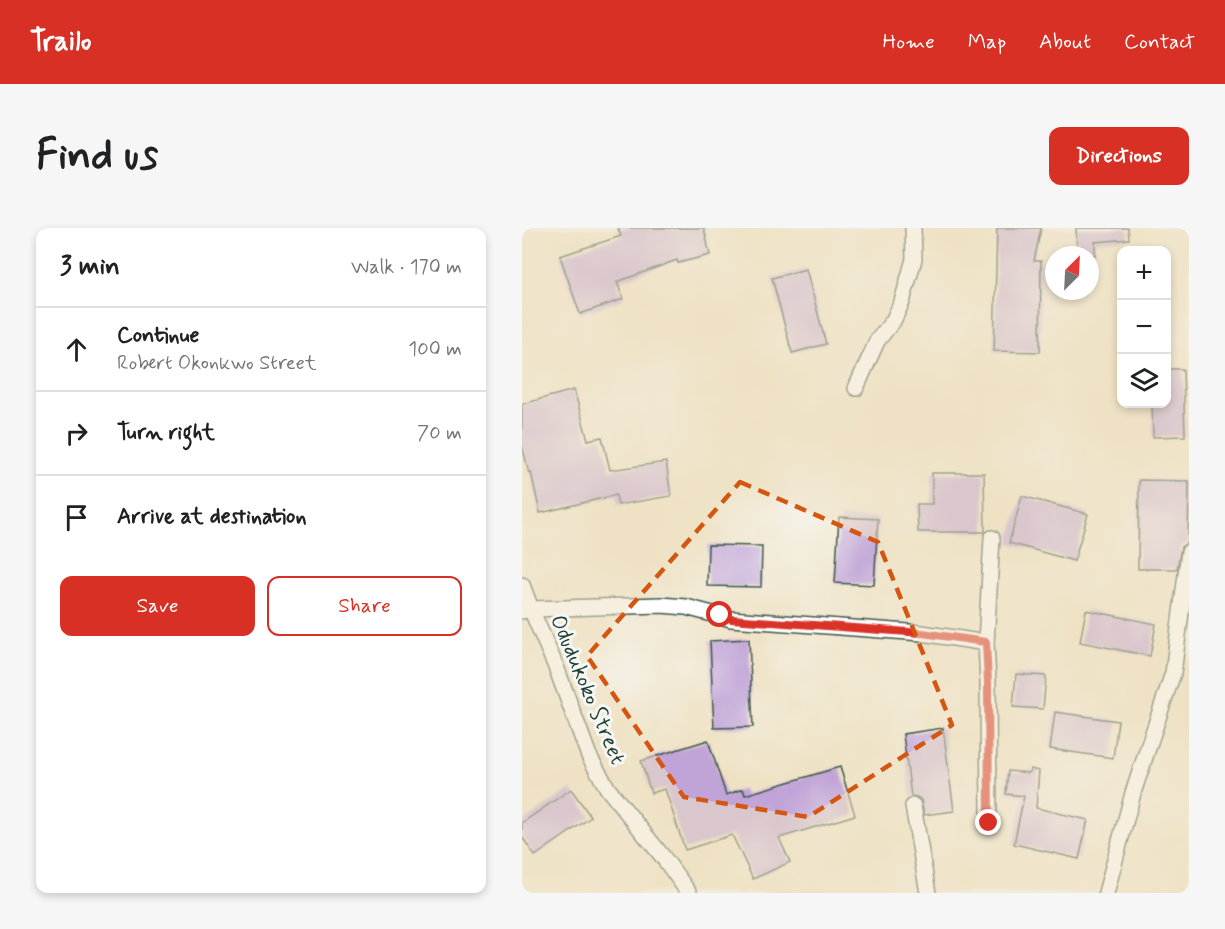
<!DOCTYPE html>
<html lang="en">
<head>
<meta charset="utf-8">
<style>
	:root { --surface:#fff; --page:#f6f6f6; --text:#202124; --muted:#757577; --line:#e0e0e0; --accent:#d93025 }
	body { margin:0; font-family:Mynerve,sans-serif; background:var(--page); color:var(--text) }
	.controls { position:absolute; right:18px; top:18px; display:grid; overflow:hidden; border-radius:12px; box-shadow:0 3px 9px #0003 }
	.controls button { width:54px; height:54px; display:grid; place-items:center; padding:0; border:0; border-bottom:2px solid var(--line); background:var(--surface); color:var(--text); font:30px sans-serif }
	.compass { position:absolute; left:523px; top:18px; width:54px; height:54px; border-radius:50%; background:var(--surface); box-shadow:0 3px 9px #0003; rotate:24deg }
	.stop { position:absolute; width:18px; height:18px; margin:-14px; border:4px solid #d93025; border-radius:50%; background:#fff }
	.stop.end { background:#d93025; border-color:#fff; box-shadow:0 2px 6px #0008 }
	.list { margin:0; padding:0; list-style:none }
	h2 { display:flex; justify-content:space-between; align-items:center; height:78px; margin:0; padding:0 24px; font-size:26px }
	h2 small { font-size:20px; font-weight:400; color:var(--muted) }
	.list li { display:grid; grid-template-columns:39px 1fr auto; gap:18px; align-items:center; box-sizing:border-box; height:84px; padding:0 24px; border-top:2px solid var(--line) }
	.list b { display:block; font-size:22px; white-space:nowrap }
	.list p { margin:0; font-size:20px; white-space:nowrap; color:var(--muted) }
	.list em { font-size:20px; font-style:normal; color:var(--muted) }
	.actions { display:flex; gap:12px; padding:18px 24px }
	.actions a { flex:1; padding:14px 0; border:2px solid var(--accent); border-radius:12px; text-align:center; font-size:21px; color:var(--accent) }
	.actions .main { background:var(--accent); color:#fff }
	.icon { flex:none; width:33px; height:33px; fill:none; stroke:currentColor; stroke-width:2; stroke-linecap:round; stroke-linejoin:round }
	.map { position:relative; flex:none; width:667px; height:665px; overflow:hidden; border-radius:12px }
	header { display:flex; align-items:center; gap:36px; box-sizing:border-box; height:84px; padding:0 30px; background:var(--accent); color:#fff }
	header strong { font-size:28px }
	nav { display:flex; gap:33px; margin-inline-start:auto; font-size:21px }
	.intro { display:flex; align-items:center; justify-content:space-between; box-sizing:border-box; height:144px; padding:0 36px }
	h1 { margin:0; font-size:42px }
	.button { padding:15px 27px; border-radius:12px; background:var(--accent); color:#fff; font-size:21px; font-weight:700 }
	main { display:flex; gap:36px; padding:0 36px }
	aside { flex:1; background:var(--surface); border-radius:12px; box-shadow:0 3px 9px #0003 }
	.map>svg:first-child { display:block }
	.building { fill:#c1a4d7 }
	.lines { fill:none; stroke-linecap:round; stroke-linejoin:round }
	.street-casing { stroke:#3e564a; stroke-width:18 }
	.street { stroke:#fff; stroke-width:15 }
	.route { stroke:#d93025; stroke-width:8 }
	.marked { fill:none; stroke:#d45610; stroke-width:4.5; stroke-dasharray:12 8; stroke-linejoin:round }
	.labels { text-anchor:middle; stroke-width:6; stroke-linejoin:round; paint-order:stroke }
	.street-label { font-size:22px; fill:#1f3d34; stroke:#f6f6f2 }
</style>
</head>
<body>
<header>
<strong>Trailo</strong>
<nav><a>Home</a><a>Map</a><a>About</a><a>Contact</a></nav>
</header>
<div class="intro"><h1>Find us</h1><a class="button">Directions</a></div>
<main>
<aside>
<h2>3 min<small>Walk · 170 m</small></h2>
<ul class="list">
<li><svg class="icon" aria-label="ahead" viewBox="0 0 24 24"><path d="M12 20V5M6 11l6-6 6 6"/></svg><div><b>Continue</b><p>Robert Okonkwo Street</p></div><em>100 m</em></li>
<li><svg class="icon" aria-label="right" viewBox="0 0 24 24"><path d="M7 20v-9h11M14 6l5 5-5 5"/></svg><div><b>Turn right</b></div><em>70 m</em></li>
<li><svg class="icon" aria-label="arrive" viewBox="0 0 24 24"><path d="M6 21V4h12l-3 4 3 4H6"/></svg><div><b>Arrive at destination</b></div></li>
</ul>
<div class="actions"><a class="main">Save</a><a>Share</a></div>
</aside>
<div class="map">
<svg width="667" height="665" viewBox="0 0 667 665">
	<rect width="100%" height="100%" fill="#f6f6f2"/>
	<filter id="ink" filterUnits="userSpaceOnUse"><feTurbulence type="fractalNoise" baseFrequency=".0167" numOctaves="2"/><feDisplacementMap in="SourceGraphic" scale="12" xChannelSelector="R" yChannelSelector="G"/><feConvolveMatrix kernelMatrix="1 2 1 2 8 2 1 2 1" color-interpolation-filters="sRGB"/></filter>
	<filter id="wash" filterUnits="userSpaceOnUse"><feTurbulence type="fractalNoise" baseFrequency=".008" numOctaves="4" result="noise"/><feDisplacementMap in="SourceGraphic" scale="24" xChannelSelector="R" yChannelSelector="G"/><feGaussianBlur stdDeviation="1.35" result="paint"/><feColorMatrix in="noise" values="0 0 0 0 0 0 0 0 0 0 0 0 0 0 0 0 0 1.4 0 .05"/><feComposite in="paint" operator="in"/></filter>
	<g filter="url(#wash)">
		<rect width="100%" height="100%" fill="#efe2c4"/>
		<g id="blocks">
			<g class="building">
				<polygon points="96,0 182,0 188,27 156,35 155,32 95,54 101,71 58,86 38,28 99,8"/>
				<polygon points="475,0 519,0 512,33 519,33 518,124 472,123"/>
				<polygon points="554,0 606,0 607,11 573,14 573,27 555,27"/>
				<polygon points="284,41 304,116 270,125 250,50"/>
				<polygon points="645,141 661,141 663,208 631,209 630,176 645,176"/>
				<polygon points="52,162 66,212 80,209 88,242 144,234 149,268 96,277 94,267 18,285 9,244 7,245 0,217 0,176"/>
				<polygon points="410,245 462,245 463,304 396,304 395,276 410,276"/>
				<polygon points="617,252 667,253 666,315 659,319 655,341 616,341"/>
				<polygon points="500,268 566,286 552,333 487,315"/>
				<polygon points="317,289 356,291 352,357 313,355"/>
				<polygon points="186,317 240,318 239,359 185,358"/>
				<polygon points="564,382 634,396 628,428 558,414"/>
				<polygon points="227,411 231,499 192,500 188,413"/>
				<polygon points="494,446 524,448 521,481 491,479"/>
				<polygon points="533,484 596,493 591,530 528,521"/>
				<polygon points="421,500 432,583 402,587 399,572 395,569 389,568 381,506"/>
				<polygon points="186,512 204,567 221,561 223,567 318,539 333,587 257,610 268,634 231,651 210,607 163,622 143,561 129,565 119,533"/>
				<polygon points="508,541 517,543 514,580 566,592 557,631 492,616 502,568 484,566 486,543 507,545"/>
				<polygon points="49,561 69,589 13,628 0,609 0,595"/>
			</g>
		</g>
	</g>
	<g filter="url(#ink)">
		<use href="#blocks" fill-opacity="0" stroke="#3e564a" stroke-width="1.5"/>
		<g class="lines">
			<defs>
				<g id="street">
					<polyline points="334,160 355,113 371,93 380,74 392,31 391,0"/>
					<polyline points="0,357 9,381 34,439 67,528 86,561 141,629 167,665"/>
					<polyline points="0,383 9,381 139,377 164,379 209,391 400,405 464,415"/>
					<polyline points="391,578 406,665"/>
					<polyline points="467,595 466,455 464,415 470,310"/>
					<polyline points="584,665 611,565 651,445 667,324"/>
				</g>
			</defs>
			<use href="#street" class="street-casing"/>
			<use href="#street" class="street"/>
		</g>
	</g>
	<g class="lines" filter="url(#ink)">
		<polyline class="route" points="198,387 209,391 400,405 464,414 466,455 467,595"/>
	</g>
	<path d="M0 0H667V665H0ZM218 254 356 314 430 497 286 589 162 569 65 428Z" fill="#efe2c4" fill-opacity=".55" fill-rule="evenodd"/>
	<path class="marked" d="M218 254 356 314 430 497 286 589 162 569 65 428Z"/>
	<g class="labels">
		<g class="street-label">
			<text transform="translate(67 461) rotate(67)" y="8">Odudukoko Street</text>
		</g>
	</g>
</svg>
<div class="controls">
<button>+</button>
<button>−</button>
<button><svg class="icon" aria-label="layers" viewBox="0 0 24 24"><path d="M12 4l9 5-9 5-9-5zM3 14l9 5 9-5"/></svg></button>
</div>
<svg class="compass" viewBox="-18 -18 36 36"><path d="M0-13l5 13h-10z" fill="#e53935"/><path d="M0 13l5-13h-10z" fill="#757577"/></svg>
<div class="stop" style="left:198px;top:387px"></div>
<div class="stop end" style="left:467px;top:595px"></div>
</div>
</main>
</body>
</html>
